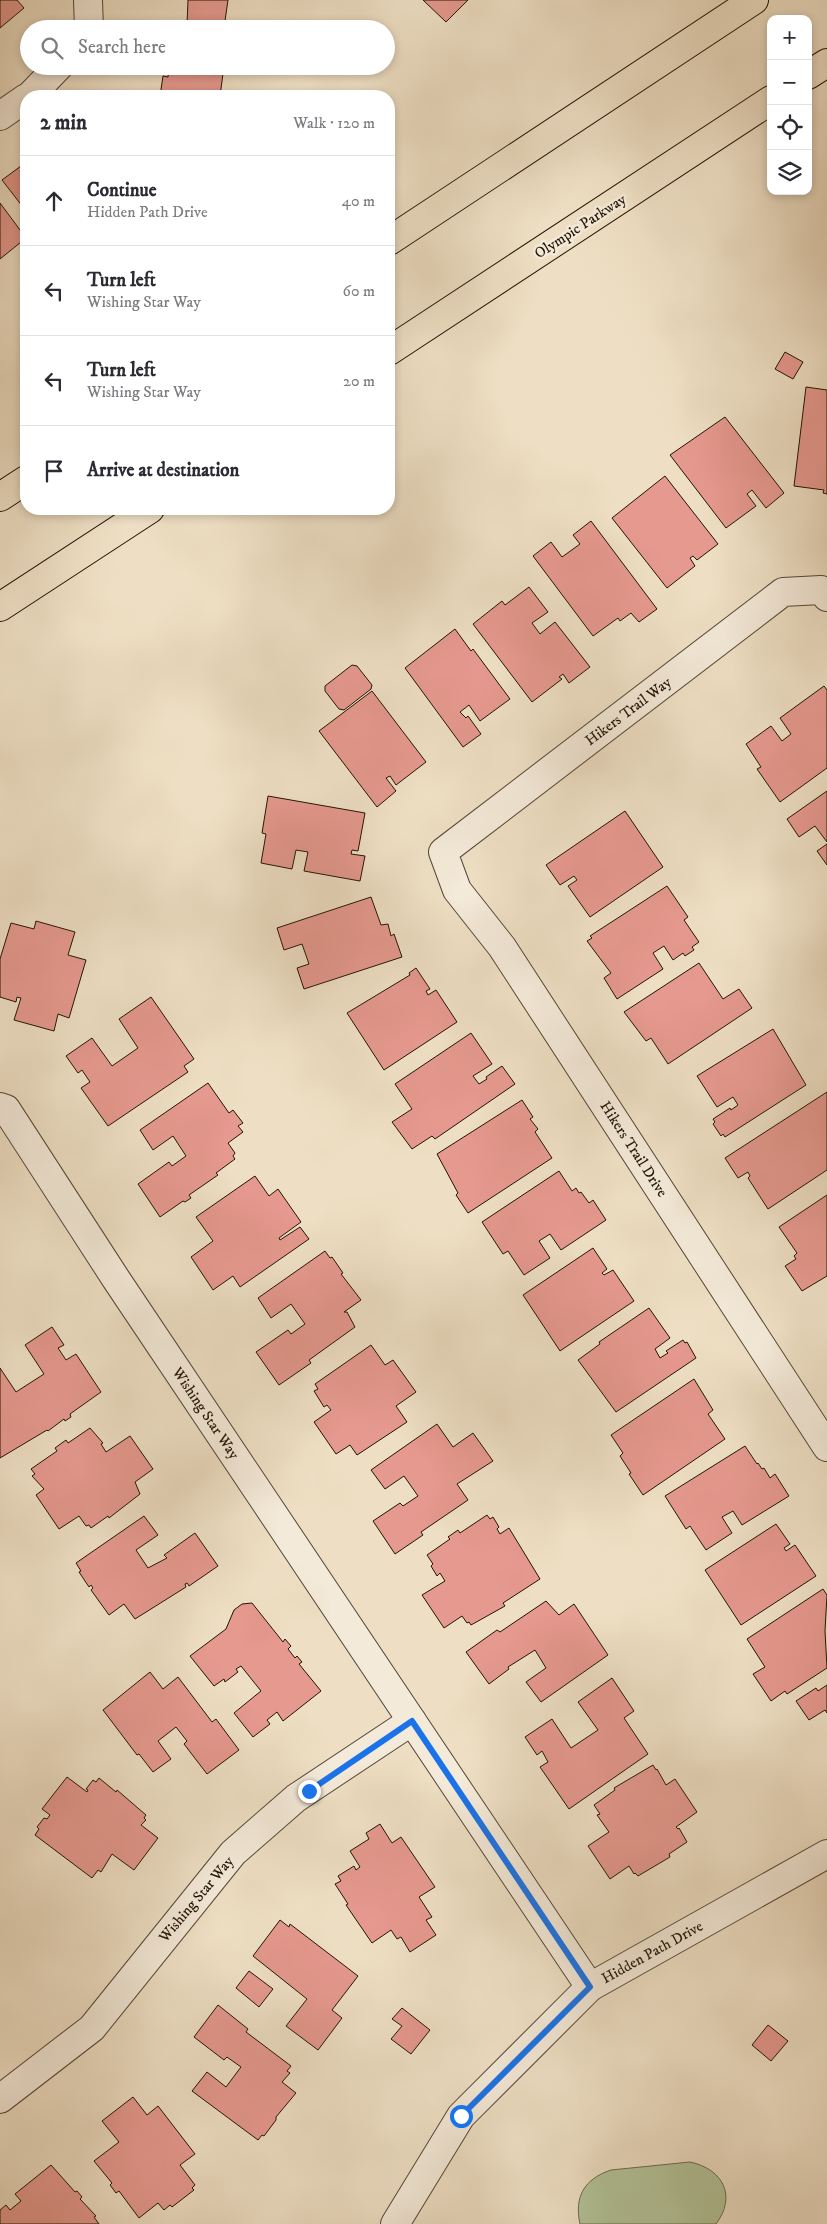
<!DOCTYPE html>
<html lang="en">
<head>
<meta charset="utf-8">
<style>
	:root { --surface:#fff; --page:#f2f2f3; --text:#2b2b33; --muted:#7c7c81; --line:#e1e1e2 }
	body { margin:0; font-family:"IM FELL DW Pica",serif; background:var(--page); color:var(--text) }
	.controls { position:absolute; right:15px; top:15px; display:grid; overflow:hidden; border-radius:10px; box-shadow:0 2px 8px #0003 }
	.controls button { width:45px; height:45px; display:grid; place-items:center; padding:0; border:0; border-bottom:1px solid var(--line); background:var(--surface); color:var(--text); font:25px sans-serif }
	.stop { position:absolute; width:15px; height:15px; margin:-11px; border:4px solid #1a73e8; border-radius:50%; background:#fff }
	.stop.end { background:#1a73e8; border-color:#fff; box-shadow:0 1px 5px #0008 }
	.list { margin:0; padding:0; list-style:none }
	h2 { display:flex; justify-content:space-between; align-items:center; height:65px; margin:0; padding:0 20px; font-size:21px }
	h2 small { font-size:16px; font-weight:400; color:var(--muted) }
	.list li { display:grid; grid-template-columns:32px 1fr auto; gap:15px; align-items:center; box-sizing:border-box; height:90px; padding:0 20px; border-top:1px solid var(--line) }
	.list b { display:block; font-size:19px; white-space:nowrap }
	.list p { margin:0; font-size:16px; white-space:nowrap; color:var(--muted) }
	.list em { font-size:16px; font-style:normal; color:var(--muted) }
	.icon { flex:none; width:28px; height:28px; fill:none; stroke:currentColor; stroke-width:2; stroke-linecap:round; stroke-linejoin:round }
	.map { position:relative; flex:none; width:827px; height:2224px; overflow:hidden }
	.search { position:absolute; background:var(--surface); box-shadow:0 2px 8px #0003; left:20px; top:20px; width:375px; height:55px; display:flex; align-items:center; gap:12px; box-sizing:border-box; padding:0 18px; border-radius:28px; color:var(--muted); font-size:19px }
	.panel { position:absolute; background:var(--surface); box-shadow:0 2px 8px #0003; left:20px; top:90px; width:375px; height:425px; border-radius:20px }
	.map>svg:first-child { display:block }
	.green { fill:#b3c399; stroke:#6a6c4f }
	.building { fill:#e6998f; stroke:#211405 }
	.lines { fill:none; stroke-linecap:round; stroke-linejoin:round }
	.minor-casing { stroke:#544735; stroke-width:30 }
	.major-casing { stroke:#211405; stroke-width:30 }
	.minor { stroke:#f4ead9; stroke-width:28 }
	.major { stroke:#eedfc4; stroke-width:28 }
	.route { stroke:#1a73e8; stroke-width:6 }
	.labels { text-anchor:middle; stroke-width:5; stroke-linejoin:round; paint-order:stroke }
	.street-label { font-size:15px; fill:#211405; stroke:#f4ead9 }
</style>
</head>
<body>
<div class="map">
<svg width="827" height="2224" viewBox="0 0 827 2224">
	<rect width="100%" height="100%" fill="#eedfc4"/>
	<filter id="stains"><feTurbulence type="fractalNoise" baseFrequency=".004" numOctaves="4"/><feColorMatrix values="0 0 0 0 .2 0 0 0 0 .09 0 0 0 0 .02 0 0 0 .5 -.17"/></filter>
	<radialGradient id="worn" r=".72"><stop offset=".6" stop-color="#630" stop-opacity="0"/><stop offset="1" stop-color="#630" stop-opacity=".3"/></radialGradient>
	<path class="green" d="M690 2162C723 2169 737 2196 716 2224H580C574 2197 584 2179 611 2170Z"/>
	<g class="building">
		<polygon points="0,0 17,0 24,8 0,28"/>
		<polygon points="188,0 228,0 224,28 187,24"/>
		<polygon points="423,0 468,0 446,22"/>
		<polygon points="169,66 224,66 220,96 160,96 163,76 168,77"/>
		<polygon points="21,166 24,170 26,168 26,211 2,180"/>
		<polygon points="0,203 26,238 0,259"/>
		<polygon points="785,352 803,362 793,379 775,369"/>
		<polygon points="806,387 827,390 827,494 823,493 824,490 794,486"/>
		<polygon points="725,417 784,493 766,508 752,490 747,494 756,506 726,528 670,455"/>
		<polygon points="665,476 718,544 697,560 693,556 690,558 695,566 667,588 612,518"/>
		<polygon points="591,521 657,609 639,622 631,613 620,621 618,618 593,636 533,556 551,542 562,557 580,544 573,535"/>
		<polygon points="529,587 548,612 532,623 540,634 555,622 590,667 569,683 563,674 559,677 562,679 532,702 473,624 502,601 505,605"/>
		<polygon points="455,629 471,651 473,649 510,699 480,721 469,705 460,712 466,718 468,716 481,734 463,747 405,668"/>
		<polygon points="352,665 357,666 372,685 371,689 344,710 339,709 325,691 325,686"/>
		<polygon points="824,686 827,690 827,768 780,802 757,769 761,767 746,744 771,726 782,741 791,734 780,718"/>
		<polygon points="372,691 426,762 396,785 390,776 386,778 396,791 377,807 319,731"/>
		<polygon points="827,791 827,842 815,826 799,837 787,819"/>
		<polygon points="268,796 365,813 358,851 352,850 351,854 365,856 360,881 304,871 308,852 296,850 292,869 261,863 266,834 262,833"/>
		<polygon points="625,811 663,867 590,917 568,886 577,880 574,876 560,885 546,865"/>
		<polygon points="827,844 827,865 817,851"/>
		<polygon points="667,886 688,917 684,920 699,942 692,947 694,950 685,956 683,953 673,960 664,946 653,953 663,969 617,999 604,978 611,973 587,941 592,938 590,936"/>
		<polygon points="371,897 381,925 388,924 391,936 394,934 402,957 304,989 297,968 309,964 302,944 284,950 277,928"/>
		<polygon points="36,921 75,932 68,955 86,960 69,1018 58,1014 54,1031 14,1020 21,998 17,997 16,1002 0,997 0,959 11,923 34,929"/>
		<polygon points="699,963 723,999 739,989 752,1008 668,1064 651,1038 646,1041 624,1012"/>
		<polygon points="416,968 430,989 426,991 428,995 436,990 457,1022 384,1070 347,1013 410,975 409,973"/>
		<polygon points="151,997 194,1059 184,1066 188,1072 108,1126 81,1088 90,1082 82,1070 78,1073 66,1056 92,1038 112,1066 138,1048 119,1019"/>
		<polygon points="773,1029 806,1085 725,1137 723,1134 721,1136 713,1124 715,1122 713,1119 730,1108 731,1110 738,1105 733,1097 717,1107 697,1076"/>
		<polygon points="471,1033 492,1064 473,1076 479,1084 487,1079 486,1077 502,1066 515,1084 435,1139 432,1136 412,1149 392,1122 412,1109 395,1084"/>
		<polygon points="208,1083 229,1113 233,1110 243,1123 238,1126 243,1132 228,1143 235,1153 233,1156 235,1159 216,1173 218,1175 189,1195 191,1198 185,1202 183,1201 160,1217 138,1184 169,1162 172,1166 186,1156 173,1136 153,1150 140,1130"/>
		<polygon points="827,1092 827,1170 768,1209 748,1178 750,1176 748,1172 738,1178 725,1158"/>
		<polygon points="522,1100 533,1117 530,1119 538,1129 535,1132 552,1158 468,1213 456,1195 458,1193 437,1154"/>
		<polygon points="559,1171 572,1191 576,1188 579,1193 581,1192 589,1203 593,1200 606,1220 561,1250 550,1234 539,1241 550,1258 524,1275 508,1251 503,1254 482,1222"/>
		<polygon points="255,1176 269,1196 278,1189 301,1222 279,1238 280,1240 300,1227 309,1239 240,1287 233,1276 213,1290 191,1257 213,1241 196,1217"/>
		<polygon points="827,1195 827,1276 802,1291 785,1266 796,1259 794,1256 797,1253 779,1227"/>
		<polygon points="593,1248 607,1269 602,1273 604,1275 613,1270 634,1301 560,1351 523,1295"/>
		<polygon points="325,1251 330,1258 332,1257 343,1273 341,1274 361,1300 344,1312 347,1312 355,1327 309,1360 311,1363 279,1385 256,1352 288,1330 291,1334 305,1324 291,1304 271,1318 258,1298"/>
		<polygon points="649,1308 670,1338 655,1349 660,1358 668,1353 666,1351 683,1340 685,1343 687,1342 696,1358 616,1412 578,1360 600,1344 599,1342"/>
		<polygon points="52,1327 64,1345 58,1348 66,1360 76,1354 101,1392 70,1414 71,1417 65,1421 64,1419 48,1431 47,1430 0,1458 0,1368 16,1392 44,1374 25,1345"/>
		<polygon points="371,1345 385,1365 393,1360 416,1392 396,1406 407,1422 357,1455 350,1445 336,1454 314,1422 331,1410 327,1405 324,1407 314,1391 318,1389 315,1384"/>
		<polygon points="694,1379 713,1410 708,1414 725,1439 643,1495 629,1474 631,1473 620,1456 623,1453 611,1435"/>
		<polygon points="437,1424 453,1447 473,1433 493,1461 457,1484 468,1500 421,1532 423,1535 395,1554 373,1521 400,1503 403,1506 418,1496 404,1476 385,1489 371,1470"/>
		<polygon points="90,1428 103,1443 101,1444 106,1452 130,1436 153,1469 135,1482 140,1494 109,1518 108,1516 91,1528 89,1525 86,1526 79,1516 59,1529 36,1495 44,1489 32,1476 35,1474 31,1469 57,1451 55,1448 66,1440 68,1443"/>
		<polygon points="745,1446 757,1464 758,1463 762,1469 764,1468 770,1478 775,1474 789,1496 742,1525 733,1511 722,1517 732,1533 706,1550 690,1526 686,1529 665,1496"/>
		<polygon points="487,1515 490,1519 493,1517 499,1527 497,1529 500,1534 509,1528 540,1579 503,1603 505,1606 471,1625 469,1622 467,1623 462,1616 444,1628 422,1595 445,1581 440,1573 437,1576 431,1566 433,1564 427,1555 450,1539 448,1537 458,1530 460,1533"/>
		<polygon points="144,1516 158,1535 136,1550 148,1568 167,1558 164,1555 195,1533 218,1566 189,1586 187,1583 185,1584 186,1587 135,1619 124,1604 109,1615 91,1590 93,1588 91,1585 89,1587 79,1572 81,1571 76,1563"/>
		<polygon points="776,1524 790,1544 784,1548 786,1551 795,1545 816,1576 741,1625 705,1570"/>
		<polygon points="823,1589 827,1595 825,1631 827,1668 787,1694 785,1691 771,1701 753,1674 765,1667 747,1639"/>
		<polygon points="546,1601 559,1615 574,1604 608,1655 541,1702 526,1682 546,1668 535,1650 508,1667 509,1669 489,1684 466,1652 497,1630 500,1632"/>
		<polygon points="252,1603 283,1642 285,1639 291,1646 288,1649 295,1658 297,1656 302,1662 299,1664 321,1691 283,1721 277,1712 267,1720 270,1724 253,1737 234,1713 261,1691 241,1666 236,1669 238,1672 225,1682 224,1679 214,1686 190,1656 226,1629 234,1610 242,1604"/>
		<polygon points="150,1672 163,1689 178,1677 212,1722 216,1719 239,1750 207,1774 184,1744 187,1741 176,1727 158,1741 171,1759 153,1772 139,1754 137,1755 103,1710"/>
		<polygon points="612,1678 634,1711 624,1718 648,1754 569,1809 540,1767 548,1762 542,1751 537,1755 525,1737 552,1719 571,1748 598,1730 578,1702"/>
		<polygon points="827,1685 827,1713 825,1710 809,1720 796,1701 816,1688 818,1691"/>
		<polygon points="653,1765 656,1770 657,1769 666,1785 675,1779 697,1812 676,1827 678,1829 679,1828 687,1842 669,1854 670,1857 638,1876 635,1873 634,1874 629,1866 610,1879 588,1846 609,1832 597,1815 600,1814 594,1805 615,1790 614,1788"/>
		<polygon points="67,1777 87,1792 88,1790 86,1789 93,1780 96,1782 99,1778 116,1792 117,1790 146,1815 144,1818 146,1820 141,1825 158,1838 134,1870 112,1854 101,1872 98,1870 92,1878 35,1835 39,1829 37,1827 44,1818 47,1819 50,1815 42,1809"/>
		<polygon points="380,1824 392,1843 401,1837 435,1887 419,1897 432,1917 426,1920 436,1935 410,1952 401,1937 397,1939 391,1930 372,1943 346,1905 348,1904 335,1884 341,1881 338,1876 354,1866 356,1870 360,1867 350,1851 369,1839 366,1833"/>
		<polygon points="280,1920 289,1927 290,1924 358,1976 332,2010 342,2018 318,2050 286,2026 307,1999 253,1956"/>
		<polygon points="249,1971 273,1989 259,2007 236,1988"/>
		<polygon points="218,2005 248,2029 246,2032 291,2066 287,2071 290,2073 282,2082 296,2093 276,2117 276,2120 264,2136 262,2135 258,2140 192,2091 207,2072 226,2087 241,2067 227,2057 224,2060 194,2037"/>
		<polygon points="402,2008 430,2030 411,2054 391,2039 402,2026 392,2019"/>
		<polygon points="768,2025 788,2041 771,2061 752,2045"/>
		<polygon points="133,2097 147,2115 158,2106 195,2154 180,2165 195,2185 192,2188 194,2190 172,2207 170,2205 164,2210 158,2203 139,2218 119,2191 116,2193 110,2185 112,2183 94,2161 119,2142 102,2121"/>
		<polygon points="51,2165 75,2192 77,2191 82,2197 80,2199 96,2216 94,2217 99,2224 0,2224 0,2210 6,2205 10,2210 21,2201 15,2194"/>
	</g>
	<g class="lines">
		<defs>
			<g id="minor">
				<polyline points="88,0 89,29"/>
				<polyline points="30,96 59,66"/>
				<polyline points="0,116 26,98"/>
				<polyline points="827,597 821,590 783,592 443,852 457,890 502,947 827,1447"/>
				<polyline points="0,1107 6,1109 116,1279 590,1987"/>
				<polyline points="0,2099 92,2028 233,1853 296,1798 412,1721"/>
				<polyline points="395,2224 461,2116 590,1987 827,1854"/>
			</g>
			<g id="major">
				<polyline points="808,75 827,63"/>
				<polyline points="389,241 754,0"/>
				<polyline points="389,351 771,100"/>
				<polyline points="0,497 26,480"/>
				<polyline points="0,607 150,509"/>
			</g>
		</defs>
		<use href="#minor" class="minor-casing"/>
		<use href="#major" class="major-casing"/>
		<use href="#minor" class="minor"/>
		<use href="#major" class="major"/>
	</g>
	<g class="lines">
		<polyline class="route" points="309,1791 412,1721 590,1987 461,2116"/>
	</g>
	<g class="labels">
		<g class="street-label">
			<text transform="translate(580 226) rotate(-33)" y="5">Olympic Parkway</text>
			<text transform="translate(628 711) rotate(-37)" y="5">Hikers Trail Way</text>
			<text transform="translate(634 1149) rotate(57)" y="5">Hikers Trail Drive</text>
			<text transform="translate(206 1413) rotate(56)" y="5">Wishing Star Way</text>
			<text transform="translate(196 1899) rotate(-50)" y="5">Wishing Star Way</text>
			<text transform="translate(652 1952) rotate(-29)" y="5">Hidden Path Drive</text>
		</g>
	</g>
	<rect width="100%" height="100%" filter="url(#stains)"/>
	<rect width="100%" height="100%" fill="url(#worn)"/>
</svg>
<div class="controls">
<button>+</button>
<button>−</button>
<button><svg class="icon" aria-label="locate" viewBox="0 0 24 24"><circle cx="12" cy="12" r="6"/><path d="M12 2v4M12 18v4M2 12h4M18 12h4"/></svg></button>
<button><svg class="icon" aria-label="layers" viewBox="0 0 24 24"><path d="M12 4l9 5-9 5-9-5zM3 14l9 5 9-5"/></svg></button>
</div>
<div class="stop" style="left:461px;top:2116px"></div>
<div class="stop end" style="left:309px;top:1791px"></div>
<div class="search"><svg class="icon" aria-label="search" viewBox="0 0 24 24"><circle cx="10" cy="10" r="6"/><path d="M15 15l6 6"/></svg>Search here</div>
<section class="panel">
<h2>2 min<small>Walk · 120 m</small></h2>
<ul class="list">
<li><svg class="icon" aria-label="ahead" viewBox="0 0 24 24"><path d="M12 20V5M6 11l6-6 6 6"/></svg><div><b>Continue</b><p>Hidden Path Drive</p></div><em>40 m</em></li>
<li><svg class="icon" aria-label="left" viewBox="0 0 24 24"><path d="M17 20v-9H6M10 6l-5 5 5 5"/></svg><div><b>Turn left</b><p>Wishing Star Way</p></div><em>60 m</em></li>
<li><svg class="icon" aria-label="left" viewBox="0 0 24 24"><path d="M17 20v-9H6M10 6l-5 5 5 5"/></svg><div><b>Turn left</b><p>Wishing Star Way</p></div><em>20 m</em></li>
<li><svg class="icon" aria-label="arrive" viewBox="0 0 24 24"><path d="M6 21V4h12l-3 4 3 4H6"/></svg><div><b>Arrive at destination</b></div></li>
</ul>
</section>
</div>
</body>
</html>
